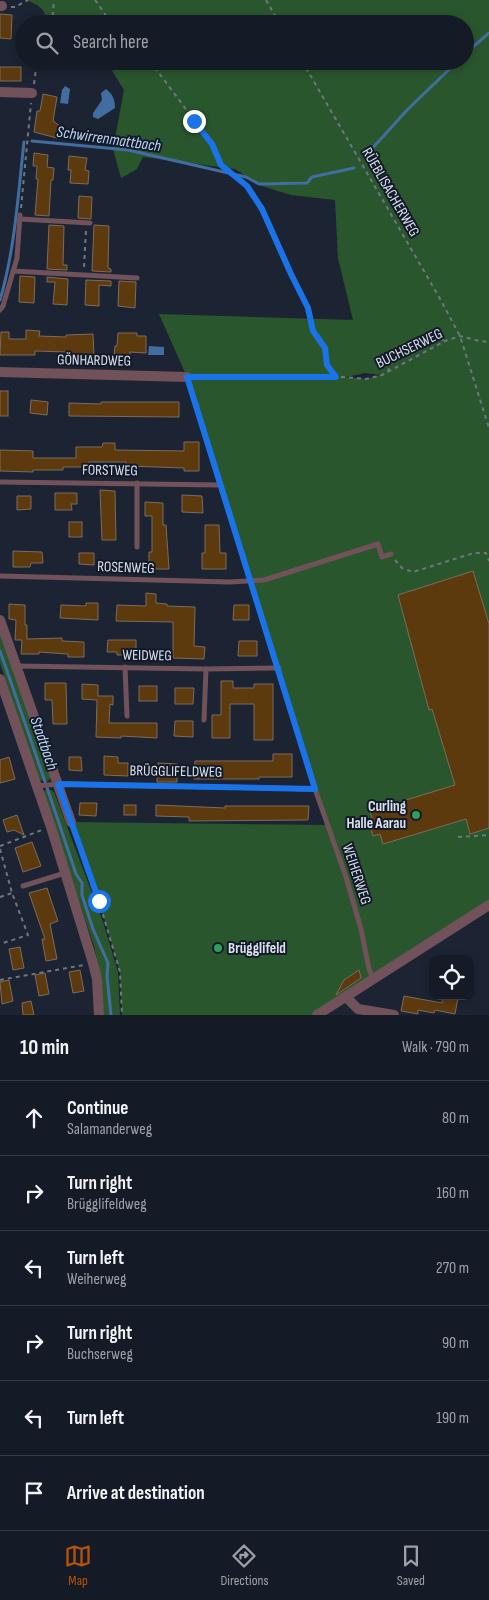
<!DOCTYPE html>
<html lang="en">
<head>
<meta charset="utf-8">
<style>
	:root { --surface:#151b26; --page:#222832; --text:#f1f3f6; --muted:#9da1a7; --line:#343943; --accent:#b45309 }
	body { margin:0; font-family:"Sofia Sans Condensed",sans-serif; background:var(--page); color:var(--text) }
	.controls { position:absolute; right:15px; bottom:15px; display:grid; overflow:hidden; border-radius:10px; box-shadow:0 2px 8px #0003 }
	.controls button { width:45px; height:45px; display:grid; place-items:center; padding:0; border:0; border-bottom:1px solid var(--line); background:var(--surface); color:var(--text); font:25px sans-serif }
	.stop { position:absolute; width:15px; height:15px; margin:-11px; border:4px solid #1a73e8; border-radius:50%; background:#fff }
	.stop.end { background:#1a73e8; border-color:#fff; box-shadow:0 1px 5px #0008 }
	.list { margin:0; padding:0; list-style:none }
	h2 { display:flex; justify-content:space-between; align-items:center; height:65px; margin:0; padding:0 20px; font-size:21px }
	h2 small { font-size:16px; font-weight:400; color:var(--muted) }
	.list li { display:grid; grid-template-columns:32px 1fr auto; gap:15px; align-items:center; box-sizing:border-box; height:75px; padding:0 20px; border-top:1px solid var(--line) }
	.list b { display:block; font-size:19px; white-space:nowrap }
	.list p { margin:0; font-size:16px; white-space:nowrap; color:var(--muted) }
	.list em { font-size:16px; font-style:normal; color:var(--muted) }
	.icon { flex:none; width:28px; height:28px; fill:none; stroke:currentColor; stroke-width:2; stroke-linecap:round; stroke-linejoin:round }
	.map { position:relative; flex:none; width:489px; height:1015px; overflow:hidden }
	.search { position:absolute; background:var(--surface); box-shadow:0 2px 8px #0003; left:15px; right:15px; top:15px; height:55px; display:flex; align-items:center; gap:12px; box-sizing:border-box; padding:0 18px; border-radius:28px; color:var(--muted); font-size:19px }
	.sheet { height:515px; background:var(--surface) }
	nav { display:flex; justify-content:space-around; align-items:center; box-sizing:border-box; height:70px; border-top:1px solid var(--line); background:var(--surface); font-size:14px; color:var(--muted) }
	nav a { display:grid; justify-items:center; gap:2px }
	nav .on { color:var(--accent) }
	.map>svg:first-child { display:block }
	.green { fill:#2a562d; fill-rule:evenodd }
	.water { fill:#426da0 }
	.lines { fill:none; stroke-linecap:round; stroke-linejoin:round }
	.stream { stroke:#426da0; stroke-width:3 }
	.building { fill:#5d390e; stroke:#7c6c5c }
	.path { stroke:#6f7683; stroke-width:2; stroke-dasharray:4 4; stroke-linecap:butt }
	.service { stroke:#71525a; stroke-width:5 }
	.minor { stroke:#71525a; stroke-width:10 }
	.route { stroke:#1a73e8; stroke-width:6 }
	.leisure-dot { fill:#2e9e5b; stroke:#121a29; stroke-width:2 }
	.labels { text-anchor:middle; stroke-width:4; stroke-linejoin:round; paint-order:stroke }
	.street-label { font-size:15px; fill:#dbe1eb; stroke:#121a29 }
	.poi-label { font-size:15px; font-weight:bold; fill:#dbe1eb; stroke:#121a29; text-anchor:end }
	.water-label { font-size:16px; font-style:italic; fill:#bed6f5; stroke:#121a29 }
</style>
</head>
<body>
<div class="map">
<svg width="489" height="1015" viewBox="0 0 489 1015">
	<rect width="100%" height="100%" fill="#1c2433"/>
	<g class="green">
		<path d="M26 0H489V905L317 1015H122L120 972 99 901 71 822 328 825 187 377 159 314 353 320 338 258 335 200 291 195 262 186 235 169 143 157 137 169 121 178 113 149 124 90 106 61H465V24H47C46 9 39 5 26 0ZM365 373 380 375 366 379 346 377Z"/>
		<polygon points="0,630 51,777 48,781 38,780 0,663"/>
		<polygon points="45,790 51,790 54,792 103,922 118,972 120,1015 103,1015 101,977 94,946 43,793"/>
	</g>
	<g class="water">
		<polygon points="65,86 70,89 68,104 60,103 62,90"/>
		<path d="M106 89C113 94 115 100 115 108L98 119 93 117V113L102 100 101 93Z"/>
		<polygon points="149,346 164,347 164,355 148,355"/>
	</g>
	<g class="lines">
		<g class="stream">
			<polyline points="465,54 489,33"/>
			<polyline points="32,141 128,150 246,177 259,184 307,183 312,177 354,168"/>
			<polyline points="369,152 408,109 458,61"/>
			<path d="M0 300C15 249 18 195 24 142"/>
			<path d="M0 651C26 725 51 799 76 874L82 883V895L93 929 108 963 107 976 111 1015"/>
		</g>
	</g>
	<g class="building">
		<polygon points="0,14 12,15 11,39 0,38"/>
		<rect x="0" y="67" width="21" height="14"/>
		<polygon points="43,94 57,97 53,121 60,126 57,138 34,132 37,111 40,111"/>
		<polygon points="34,153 48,155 47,167 54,168 53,180 51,180 49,216 35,215 38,179 36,179 37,166 33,166"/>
		<polygon points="69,156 87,158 85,170 89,171 88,184 70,183 71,170 68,170"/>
		<polygon points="79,196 92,197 91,219 78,218"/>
		<polygon points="49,225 64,226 63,265 67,265 67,270 47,269"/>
		<polygon points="94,225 109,226 108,268 111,269 111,272 92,271"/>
		<polygon points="20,276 35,277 34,303 19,302"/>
		<polygon points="47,277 68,279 67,305 53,304 55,282 47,282"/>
		<polygon points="86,280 111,281 111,286 99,285 99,306 85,305"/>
		<polygon points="119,281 136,282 135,308 118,306"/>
		<polygon points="26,330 40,331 39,336 66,337 66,335 93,334 94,356 67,354 67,352 35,351 35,355 0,355 1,332 9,332 9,339 26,339"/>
		<polygon points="118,333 137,333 137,336 146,336 146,353 130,352 130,356 114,356 115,346 117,346"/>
		<rect x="0" y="391" width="8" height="25"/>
		<polygon points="31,400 48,402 47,415 30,413"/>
		<polygon points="101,402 179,402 179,417 69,416 69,403 101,404"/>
		<polygon points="184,442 199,442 199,471 184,471 184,468 126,466 126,462 89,462 89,467 63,467 63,470 33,470 33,472 0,471 0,450 33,451 33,458 76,458 76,447 102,447 103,443 115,443 115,450 184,451"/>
		<polygon points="100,490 115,491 116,540 102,540"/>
		<polygon points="55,493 77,493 77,504 71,504 72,510 55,510"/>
		<polygon points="182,495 202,496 203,513 182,512"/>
		<polygon points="17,496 31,496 31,509 17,510"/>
		<polygon points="145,502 163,503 163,525 166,525 169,569 149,569 149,552 152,552 152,516 145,516"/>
		<rect x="69" y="522" width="13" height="15"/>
		<polygon points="205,525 219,525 220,553 226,553 226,569 202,569 202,553 205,553"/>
		<polygon points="13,551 42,552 43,563 31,563 30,567 13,567"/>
		<polygon points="79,553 94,553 94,565 79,564"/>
		<polygon points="473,571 489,624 489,828 470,834 466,819 383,844 380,834 373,836 369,822 373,821 370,811 455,785 432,709 429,710 398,595"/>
		<polygon points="146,593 156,594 156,603 167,604 167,606 195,607 194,646 205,647 204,659 173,658 173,622 116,621 117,605 146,606"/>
		<polygon points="86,603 98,603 98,620 60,618 61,605 86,606"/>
		<polygon points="9,604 25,605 25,625 27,625 27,639 62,638 62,641 84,642 84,657 68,657 68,654 39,652 39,654 21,654 22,640 15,640 16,620 9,619"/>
		<polygon points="234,605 249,605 249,620 233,620"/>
		<polygon points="108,640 136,640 136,655 117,655 117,652 107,652"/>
		<polygon points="239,641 257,641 257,656 238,656"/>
		<polygon points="221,681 233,681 233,688 254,688 254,684 273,684 273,740 254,740 254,704 230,704 230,738 212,738 212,715 221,715"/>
		<polygon points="45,683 66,683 67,724 53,724 52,700 45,700"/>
		<polygon points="82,684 98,685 98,696 113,696 113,705 110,704 109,723 157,723 157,738 121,736 121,738 96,737 97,700 82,699"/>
		<rect x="139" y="686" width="18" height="15"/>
		<polygon points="175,688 194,688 193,704 175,704"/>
		<polygon points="175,721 193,721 193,737 174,736"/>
		<polygon points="273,754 292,754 292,777 259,777 259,779 194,779 195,761 273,761"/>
		<polygon points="104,756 118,757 118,763 128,763 128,776 104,775"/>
		<polygon points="9,757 15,779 0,783 0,760"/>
		<polygon points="69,757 81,757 82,771 69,770"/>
		<polygon points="158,763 177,764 177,782 157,782"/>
		<polygon points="80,803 97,803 96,816 79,815"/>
		<rect x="124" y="805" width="12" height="10"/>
		<polygon points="156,805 225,808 225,806 309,806 308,820 189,821 189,817 156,816"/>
		<polygon points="17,815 24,835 14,830 7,832 3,820"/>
		<polygon points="32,842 41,866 23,872 15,848"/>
		<polygon points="47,888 58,921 50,924 57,959 46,961 42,939 45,939 29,893"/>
		<polygon points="20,947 24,968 13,970 9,949"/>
		<polygon points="80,970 84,991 73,993 69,972"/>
		<polygon points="359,970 361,978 336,995 344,980"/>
		<polygon points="45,973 49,994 39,996 35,975"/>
		<polygon points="9,980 13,1001 2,1004 0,982"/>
		<polygon points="404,996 442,1003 443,996 458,998 455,1014 435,1010 434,1013 418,1010 418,1014 401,1011"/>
		<polygon points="31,1001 34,1015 23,1015 22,1003"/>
	</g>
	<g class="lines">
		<g class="path">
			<polyline points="95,0 112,24"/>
			<polyline points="266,0 280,24"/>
			<polyline points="11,7 15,7 28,0"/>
			<polyline points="52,24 54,0"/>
			<polyline points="150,61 212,144 221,165 247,186 262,209 291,275 308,308 313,331 325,348 327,365 336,377"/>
			<polyline points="302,61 439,297 460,336 489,428"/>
			<polyline points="34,84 37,61"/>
			<polyline points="21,208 31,103"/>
			<polyline points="84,267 86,230"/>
			<path d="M388 372 394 349C408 341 430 332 445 341"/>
			<polyline points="197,377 343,377 366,379 382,375 445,341 460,336 479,341 489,342"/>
			<polyline points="395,560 402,568 413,572 474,553 486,553 489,561"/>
			<polyline points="74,831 99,901 120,972 122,1015"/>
			<polyline points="458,837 489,835"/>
			<polyline points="0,846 42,830"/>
			<polyline points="0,849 12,893 28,935 0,944"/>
			<polyline points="0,897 12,893"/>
			<polyline points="0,980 84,965"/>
		</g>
		<g class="service">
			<polyline points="20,219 90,223"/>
			<polyline points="13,271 137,278"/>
			<polyline points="0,310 3,306 17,258 20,215"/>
			<polyline points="187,377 315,789 346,877 361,929 369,969 373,979"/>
			<polyline points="0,482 220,485"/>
			<polyline points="137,547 137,483"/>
			<polyline points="0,576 230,582 264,580 378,544 382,557 391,554"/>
			<polyline points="16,666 206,669 279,668"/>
			<polyline points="125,667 127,716"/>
			<polyline points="204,720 206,669"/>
			<polyline points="37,786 58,784 315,789"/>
			<polyline points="23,886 65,873"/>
		</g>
		<g class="minor">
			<polyline points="0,6 2,6"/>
			<polyline points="0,92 32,93"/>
			<polyline points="0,372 187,377"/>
			<polyline points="0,620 71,822"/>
			<polyline points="0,679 51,827 93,963 97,979 99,1015"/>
			<polyline points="346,997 358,1009 394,1015"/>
			<polyline points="317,1015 489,905"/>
		</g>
	</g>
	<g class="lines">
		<polyline class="route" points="99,901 58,784 315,789 187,377 336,377 327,365 325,348 313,331 308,308 291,274 262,209 247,186 221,165 212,144 194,121"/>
	</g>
	<g class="leisure-dot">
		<circle cx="416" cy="815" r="5"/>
		<circle cx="218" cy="948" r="5"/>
	</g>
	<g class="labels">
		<g class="street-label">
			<text transform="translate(391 192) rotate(60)" y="5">RÜEBLISACHERWEG</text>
			<text transform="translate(409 348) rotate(-26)" y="5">BUCHSERWEG</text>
			<text transform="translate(94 360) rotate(1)" y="5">GÖNHARDWEG</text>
			<text transform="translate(110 470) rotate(1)" y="5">FORSTWEG</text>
			<text transform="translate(126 567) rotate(2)" y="5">ROSENWEG</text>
			<text transform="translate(147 655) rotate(1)" y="5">WEIDWEG</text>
			<text transform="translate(176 771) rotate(1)" y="5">BRÜGGLIFELDWEG</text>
			<text transform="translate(357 874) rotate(72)" y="5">WEIHERWEG</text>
		</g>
		<g class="poi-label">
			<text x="406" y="811">Curling<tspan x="406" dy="17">Halle Aarau</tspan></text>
			<text x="228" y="953" text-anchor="start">Brügglifeld</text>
		</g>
		<g class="water-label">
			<text transform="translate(109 138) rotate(8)" y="6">Schwirrenmattbach</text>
			<text transform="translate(45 743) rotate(71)" y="6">Stadtbach</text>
		</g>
	</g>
</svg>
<div class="controls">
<button><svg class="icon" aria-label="locate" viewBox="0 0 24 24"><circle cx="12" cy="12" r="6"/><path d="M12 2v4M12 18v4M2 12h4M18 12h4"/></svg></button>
</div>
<div class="stop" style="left:99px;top:901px"></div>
<div class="stop end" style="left:194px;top:121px"></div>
<div class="search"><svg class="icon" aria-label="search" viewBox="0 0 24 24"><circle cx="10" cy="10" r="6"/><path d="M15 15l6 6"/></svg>Search here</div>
</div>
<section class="sheet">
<h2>10 min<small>Walk · 790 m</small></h2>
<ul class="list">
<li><svg class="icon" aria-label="ahead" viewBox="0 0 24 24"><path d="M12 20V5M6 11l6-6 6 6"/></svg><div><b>Continue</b><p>Salamanderweg</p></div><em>80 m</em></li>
<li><svg class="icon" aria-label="right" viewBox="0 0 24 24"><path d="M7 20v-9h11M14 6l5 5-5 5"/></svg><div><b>Turn right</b><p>Brügglifeldweg</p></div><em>160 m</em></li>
<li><svg class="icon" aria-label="left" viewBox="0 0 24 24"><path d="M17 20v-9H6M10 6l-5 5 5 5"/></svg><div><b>Turn left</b><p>Weiherweg</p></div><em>270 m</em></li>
<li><svg class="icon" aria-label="right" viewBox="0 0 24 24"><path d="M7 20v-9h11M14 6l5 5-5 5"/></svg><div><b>Turn right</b><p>Buchserweg</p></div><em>90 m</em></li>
<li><svg class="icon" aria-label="left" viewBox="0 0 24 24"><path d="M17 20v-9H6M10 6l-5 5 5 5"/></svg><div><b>Turn left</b></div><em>190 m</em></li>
<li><svg class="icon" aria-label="arrive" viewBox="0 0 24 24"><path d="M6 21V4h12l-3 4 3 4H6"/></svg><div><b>Arrive at destination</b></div></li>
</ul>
</section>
<nav>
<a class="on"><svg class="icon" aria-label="map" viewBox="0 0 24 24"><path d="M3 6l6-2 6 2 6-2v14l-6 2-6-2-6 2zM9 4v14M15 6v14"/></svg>Map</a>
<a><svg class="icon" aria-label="directions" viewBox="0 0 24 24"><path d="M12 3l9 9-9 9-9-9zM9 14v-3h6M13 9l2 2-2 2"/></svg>Directions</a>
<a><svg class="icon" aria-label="saved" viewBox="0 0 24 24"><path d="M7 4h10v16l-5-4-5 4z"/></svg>Saved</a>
</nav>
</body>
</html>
